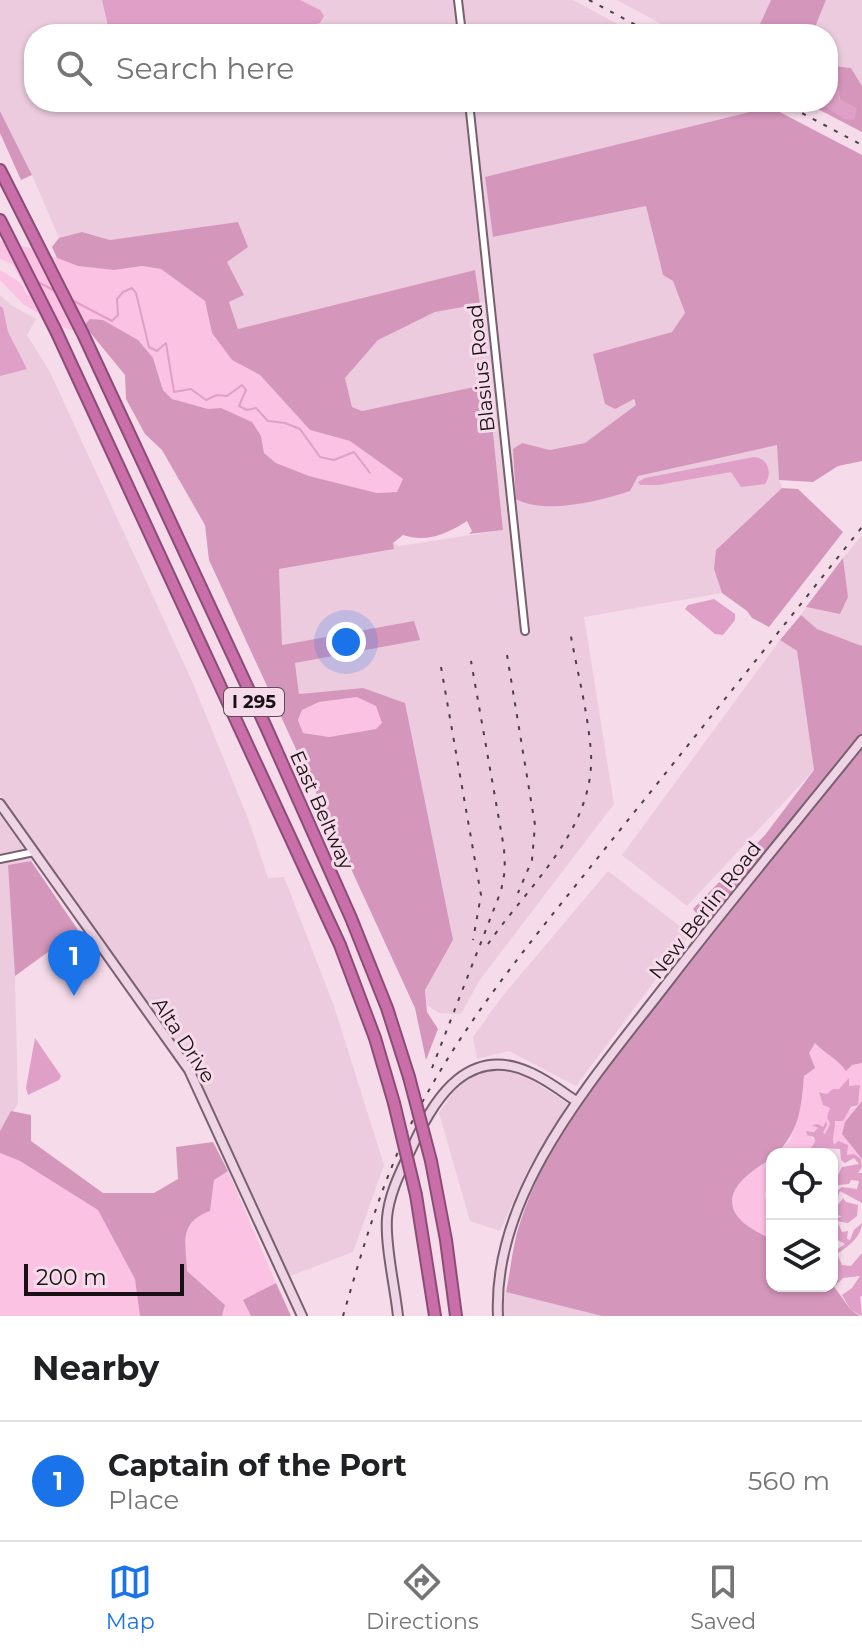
<!DOCTYPE html>
<html lang="en">
<head>
<meta charset="utf-8">
<style>
	:root { --surface:#fff; --page:#f6f6f6; --text:#202124; --muted:#757577; --line:#e0e0e0; --accent:#1a73e8 }
	body { margin:0; font-family:Montserrat,sans-serif; background:var(--page); color:var(--text) }
	.controls { position:absolute; right:24px; bottom:24px; display:grid; overflow:hidden; border-radius:16px; box-shadow:0 2px 6px #0004 }
	.controls button { width:72px; height:72px; display:grid; place-items:center; padding:0; border:0; border-bottom:2px solid var(--line); background:var(--surface); color:var(--text); font:40px sans-serif }
	.scale { position:absolute; left:24px; bottom:20px; width:160px; box-sizing:border-box; padding-left:8px; border:4px solid #191015; border-top:0; font-size:22px; line-height:28px; white-space:nowrap; color:#191015; -webkit-text-stroke:6px #f6dbeb; paint-order:stroke }
	.you { position:absolute; left:346px; top:642px; width:28px; height:28px; margin:-20px; border:6px solid #fff; border-radius:50%; background:#1a73e8; box-shadow:0 0 0 12px #1a73e833 }
	.badge { display:grid; place-items:center; width:52px; height:52px; border-radius:50%; background:var(--accent); color:#fff; font-size:26px; font-weight:700 }
	.pin { position:absolute; translate:-50% -66px; filter:drop-shadow(0 2px 4px #0008) }
	.pin::after { content:''; position:absolute; top:42px; width:28px; height:24px; background:inherit; clip-path:polygon(0 0,100% 0,50% 100%) }
	.list { margin:0; padding:0; list-style:none }
	h2 { display:flex; justify-content:space-between; align-items:center; height:104px; margin:0; padding:0 32px; font-size:34px }
	h2 small { font-size:26px; font-weight:400; color:var(--muted) }
	.list li { display:grid; grid-template-columns:52px 1fr auto; gap:24px; align-items:center; box-sizing:border-box; height:120px; padding:0 32px; border-top:2px solid var(--line) }
	.list b { display:block; font-size:30px; white-space:nowrap }
	.list p { margin:0; font-size:26px; white-space:nowrap; color:var(--muted) }
	.list em { font-size:26px; font-style:normal; color:var(--muted) }
	.icon { flex:none; width:44px; height:44px; fill:none; stroke:currentColor; stroke-width:2; stroke-linecap:round; stroke-linejoin:round }
	.map { position:relative; flex:none; width:862px; height:1316px; overflow:hidden }
	.search { position:absolute; background:var(--surface); box-shadow:0 2px 6px #0004; left:24px; right:24px; top:24px; height:88px; display:flex; align-items:center; gap:20px; box-sizing:border-box; padding:0 28px; border-radius:32px; color:var(--muted); font-size:30px }
	.sheet { height:224px; background:var(--surface) }
	nav { display:flex; justify-content:space-around; align-items:center; box-sizing:border-box; height:112px; border-top:2px solid var(--line); background:var(--surface); font-size:22px; color:var(--muted) }
	nav a { display:grid; justify-items:center; gap:4px }
	nav .on { color:var(--accent) }
	.map>svg:first-child { display:block }
	.built { fill:#eccbde }
	.green { fill:#fbc2e4 }
	.forest { fill:#d596bc; fill-rule:evenodd }
	.water { fill:#df9fc6 }
	.lines { fill:none; stroke-linecap:round; stroke-linejoin:round }
	.stream { stroke:#df9fc6; stroke-width:2 }
	.street-casing { stroke:#77616e; stroke-width:10 }
	.secondary-casing { stroke:#77616e; stroke-width:12 }
	.highway-casing { stroke:#8b4d75; stroke-width:14 }
	.street { stroke:#fff; stroke-width:6 }
	.secondary { stroke:#efd4e5; stroke-width:8 }
	.highway { stroke:#c96ea8; stroke-width:10 }
	.rail { stroke:#4c3f46; stroke-width:2; stroke-dasharray:4 8; stroke-linecap:butt }
	.highway-bridge-casing { stroke:#8b4d75; stroke-width:14; stroke-linecap:butt }
	.highway-bridge { stroke:#c96ea8; stroke-width:10 }
	.labels { text-anchor:middle; stroke-width:6; stroke-linejoin:round; paint-order:stroke }
	.shield { fill:#f6dbeb; stroke:#5b4d55; stroke-width:2 }
	.shield-label { font-size:18px; font-weight:bold; fill:#191015 }
	.street-label { font-size:20px; fill:#191015; stroke:#f6dbeb }
</style>
</head>
<body>
<div class="map">
<svg width="862" height="1316" viewBox="0 0 862 1316">
	<rect width="100%" height="100%" fill="#f6dbeb"/>
	<g class="built">
		<polygon points="0,0 573,0 636,34 34,34 34,102 761,102 770,107 485,177 493,237 646,206 663,275 673,281 685,314 673,332 593,354 637,405 585,443 550,450 522,443 638,476 777,444 779,480 782,488 721,545 714,569 722,593 584,617 614,804 479,981 461,1014 439,1013 427,1005 425,990 453,940 363,688 299,694 295,663 419,640 414,622 282,645 279,569 394,549 393,543 399,546 503,530 488,384 362,411 352,407 345,378 377,340 435,312 479,304 475,270 238,329 229,302 243,295 227,262 163,233 110,240 83,232 59,238 32,175 0,111"/>
		<polygon points="617,0 771,0 759,26 749,34 680,34"/>
		<polygon points="826,0 862,0 862,86 851,68 835,66 828,79 828,34 801,34 802,30 813,32"/>
		<polygon points="0,295 11,305 36,319 27,335 50,372 192,681 249,821 268,878 284,877 334,1006 384,1165 353,1252 288,1277 192,1068 0,795"/>
		<polygon points="862,535 862,646 817,629 801,615 806,607 840,614 847,597 843,558"/>
		<polygon points="780,640 797,651 814,770 687,906 622,855"/>
		<polygon points="0,812 34,860 8,865 15,976 18,1104 0,1131"/>
		<polygon points="608,871 690,934 576,1086 509,1051 477,1059 473,1037 501,998"/>
		<polygon points="494,1069 526,1076 567,1103 561,1118 529,1167 500,1231 470,1221 439,1113 454,1091 472,1075"/>
		<polygon points="506,1292 602,1316 501,1316"/>
	</g>
	<g class="green">
		<polygon points="0,241 30,248 78,266 114,270 142,266 161,269 205,301 212,333 232,360 260,375 310,430 350,441 403,479 397,492 377,493 309,476 276,463 264,453 261,436 221,408 208,410 172,399 163,390 153,358 90,319 77,332 62,327 23,304 0,280 0,270 21,283 27,295 30,295 12,264 0,259"/>
		<polygon points="358,697 376,706 382,723 377,729 329,737 303,733 298,720 302,710 319,702"/>
		<path d="M815 1042C825 1055 846 1067 862 1063V1101L845 1122 842 1134 862 1159V1161L847 1155 848 1148 834 1145V1121L858 1105 860 1089 848 1086 849 1079 839 1089 827 1094 821 1091V1099L831 1108 827 1117 830 1124 825 1134 823 1133 825 1123C822 1130 814 1132 807 1131L815 1142 807 1154H777L791 1139 809 1052Z"/>
		<polygon points="0,1153 20,1161 98,1210 136,1279 140,1316 0,1316"/>
		<path d="M772 1158V1194L765 1192V1198L772 1199V1240C762 1234 746 1227 739 1218 717 1192 753 1169 772 1158Z"/>
		<path d="M228 1171 276 1283 244 1300 251 1316H222L225 1305 187 1271C186 1242 178 1223 210 1211L214 1180Z"/>
	</g>
	<g class="forest">
		<polygon points="771,0 826,0 813,32 803,30 801,34 749,34 759,26"/>
		<polygon points="835,66 851,68 862,86 862,132 814,107 816,102 823,102 823,106 857,109 840,100 837,82 838,72 833,71 828,83"/>
		<path d="M770 107 862 155V461L838 466 813 482 779 480 777 445 638 476 630 491C600 501 544 515 516 499L513 449 522 443 550 450 585 443 636 405 634 399 615 409 605 404 593 354 672 332 685 313 673 281 663 275 646 206 493 237 485 177Z"/>
		<polygon points="0,111 32,175 21,180 0,133"/>
		<path d="M238 222 248 247 227 262 244 295 229 302 238 329 475 270 480 304 435 312 378 340 345 378 352 407 362 411 488 384 503 530 469 534 472 531 467 521C447 534 426 543 403 535L393 543 394 549 279 569 282 645 414 621 420 640 295 663 299 694 363 688 405 703 453 940 425 990 427 1012 438 1029 426 1060 415 1008 209 560 205 525 162 450 145 434 126 399 125 375 84 325 90 319 103 320 138 340 153 358 163 390 172 399 208 409 221 408 252 422 261 436 264 453 276 463 309 476 377 493 397 492 403 479 350 441 310 430 260 375 232 360 212 333 205 301 161 269 142 266 114 270 78 266 57 258 52 247 59 238 82 232 110 240ZM357 697 376 706 382 723 376 729 329 737 303 733 298 720 302 710 319 702Z"/>
		<polygon points="782,488 798,489 843,532 769,627 752,618 747,611 722,593 714,569 716,550"/>
		<polygon points="843,558 848,597 840,614 806,607"/>
		<path d="M801 615 817 629 862 646V1063L852 1065 846 1071C837 1058 825 1054 815 1043L809 1053 815 1068 804 1076C801 1109 800 1128 777 1154H772V1158C753 1170 717 1192 739 1218 746 1227 762 1234 772 1240V1286L832 1284 851 1310 860 1316H602L506 1292C511 1268 513 1242 521 1220 557 1113 644 1021 713 933L693 909 765 835 814 770 797 651 780 640Z"/>
		<polygon points="31,861 78,930 15,976 8,865"/>
		<polygon points="862,1101 862,1159 842,1134 845,1122"/>
		<path d="M11 1111 31 1115V1141L103 1193H154L178 1179 176 1147 213 1142 228 1171 214 1180 210 1211C178 1223 186 1242 187 1271L225 1305 222 1316H140L135 1279 98 1210 20 1161 0 1153V1131Z"/>
		<polygon points="276,1283 291,1316 251,1316 243,1300"/>
	</g>
	<g class="water">
		<polygon points="102,0 300,0 320,10 324,16 320,23 274,34 110,34"/>
		<polygon points="836,70 839,72 837,82 840,100 857,108 854,120 844,119 823,105 823,102 828,102 828,83"/>
		<polygon points="0,306 3,308 8,332 27,369 0,376"/>
		<path d="M754 457C768 458 773 473 765 484L741 487 731 472 658 485H640L638 482 645 478Z"/>
		<polygon points="714,599 735,614 735,620 723,635 715,634 685,609 688,605"/>
		<polygon points="35,1038 61,1076 59,1080 28,1095 26,1088"/>
		<path d="M849 1078V1086L860 1085 858 1105 851 1107 843 1121H835C835 1129 832 1137 834 1145L838 1141 848 1145 847 1155 854 1154 861 1159 862 1167 858 1173H862V1203L840 1191 835 1202 838 1205 843 1198 846 1202 858 1205 857 1216 848 1223 837 1221 842 1232 848 1231 847 1239 850 1240 854 1230 862 1223C861 1238 848 1246 837 1254L842 1265 851 1266 862 1253V1296L860 1297 862 1316 851 1310 842 1295 852 1288 860 1276 843 1278 834 1287 832 1284V1253L845 1244 838 1240 836 1232 832 1233V1218L842 1217 832 1212V1195L842 1187 857 1189 859 1181 851 1180 849 1184 838 1185 832 1182V1175H838L842 1167 859 1164 854 1158 845 1163 841 1160 840 1149 824 1148 821 1154 807 1153 815 1142 814 1137 807 1135 806 1131 814 1132 818 1128 812 1125 818 1124 823 1127 826 1121 827 1125 823 1133 825 1134 830 1124 827 1117 830 1108 823 1105 819 1092 827 1094 833 1089H839Z"/>
	</g>
	<g class="lines">
		<g class="stream">
			<polyline points="34,280 57,292"/>
			<polyline points="70,299 112,321 118,315 117,299 123,292 132,288 136,293 149,347 157,351 166,343 174,392 191,389 206,400 217,395 227,396 242,385 246,390 239,406 247,410 256,408 268,421 285,423 300,429 320,457 334,460 354,452 370,473"/>
		</g>
		<defs>
			<g id="street">
				<polyline points="458,0 462,34"/>
				<polyline points="469,102 525,631"/>
				<polyline points="0,859 34,852"/>
			</g>
			<g id="secondary">
				<polyline points="0,804 189,1070 302,1316"/>
				<path d="M398 1316C395 1287 385 1246 387 1218 389 1192 403 1167 414 1143 435 1097 469 1045 529 1072 546 1079 561 1091 576 1101"/>
				<path d="M498 1316C492 1191 596 1076 668 982 731 900 797 821 862 740"/>
			</g>
			<g id="highway">
				<polyline points="0,170 83,334 266,727 351,918 387,1008 409,1077"/>
				<polyline points="0,220 56,331 340,945 375,1038 394,1103"/>
				<polyline points="431,1161 446,1240 456,1316"/>
				<polyline points="416,1195 435,1316"/>
			</g>
		</defs>
		<use href="#street" class="street-casing"/>
		<use href="#secondary" class="secondary-casing"/>
		<use href="#highway" class="highway-casing"/>
		<use href="#street" class="street"/>
		<use href="#secondary" class="secondary"/>
		<use href="#highway" class="highway"/>
		<g class="rail">
			<polyline points="589,0 653,34"/>
			<polyline points="781,102 862,145"/>
			<polyline points="507,655 535,825 532,860 518,893"/>
			<polyline points="441,667 481,895 473,940"/>
			<path d="M488 944C528 886 595 829 591 753 588 712 577 671 570 631"/>
			<polyline points="432,1068 501,891 505,870 504,848 471,661"/>
			<path d="M343 1316C363 1248 382 1180 415 1116 466 1017 539 932 608 845 693 739 778 633 862 527"/>
		</g>
		<defs>
			<g id="highway-bridge">
				<polyline points="409,1077 431,1161"/>
				<polyline points="394,1103 416,1195"/>
			</g>
		</defs>
		<use href="#highway-bridge" class="highway-bridge-casing"/>
		<use href="#highway-bridge" class="highway-bridge"/>
	</g>
	<g class="labels">
		<rect class="shield" x="224" y="688" width="60" height="28" rx="6"/>
		<g class="shield-label">
			<text x="254" y="708">I 295</text>
		</g>
		<g class="street-label">
			<text transform="translate(481 368) rotate(-96)" y="7">Blasius Road</text>
			<text transform="translate(322 810) rotate(66)" y="7">East Beltway</text>
			<text transform="translate(705 910) rotate(-52)" y="7">New Berlin Road</text>
			<text transform="translate(184 1040) rotate(57)" y="7">Alta Drive</text>
		</g>
	</g>
</svg>
<div class="controls">
<button><svg class="icon" aria-label="locate" viewBox="0 0 24 24"><circle cx="12" cy="12" r="6"/><path d="M12 2v4M12 18v4M2 12h4M18 12h4"/></svg></button>
<button><svg class="icon" aria-label="layers" viewBox="0 0 24 24"><path d="M12 4l9 5-9 5-9-5zM3 14l9 5 9-5"/></svg></button>
</div>
<div class="scale">200 m</div>
<div class="you"></div>
<div class="pin badge" style="left:74px;top:996px">1</div>
<div class="search"><svg class="icon" aria-label="search" viewBox="0 0 24 24"><circle cx="10" cy="10" r="6"/><path d="M15 15l6 6"/></svg>Search here</div>
</div>
<section class="sheet">
<h2>Nearby<small></small></h2>
<ul class="list">
<li><span class="badge">1</span><div><b>Captain of the Port</b><p>Place</p></div><em>560 m</em></li>
</ul>
</section>
<nav>
<a class="on"><svg class="icon" aria-label="map" viewBox="0 0 24 24"><path d="M3 6l6-2 6 2 6-2v14l-6 2-6-2-6 2zM9 4v14M15 6v14"/></svg>Map</a>
<a><svg class="icon" aria-label="directions" viewBox="0 0 24 24"><path d="M12 3l9 9-9 9-9-9zM9 14v-3h6M13 9l2 2-2 2"/></svg>Directions</a>
<a><svg class="icon" aria-label="saved" viewBox="0 0 24 24"><path d="M7 4h10v16l-5-4-5 4z"/></svg>Saved</a>
</nav>
</body>
</html>
